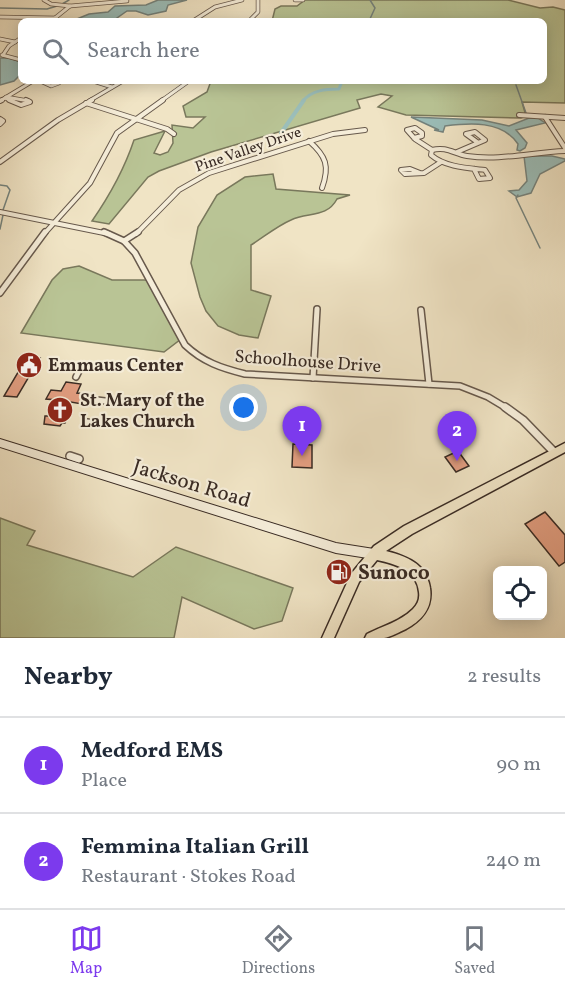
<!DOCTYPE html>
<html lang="en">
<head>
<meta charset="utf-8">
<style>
	:root { --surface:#fff; --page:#f2f2f3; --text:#1f2937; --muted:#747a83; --line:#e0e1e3; --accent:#7c3aed }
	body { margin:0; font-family:Vollkorn,serif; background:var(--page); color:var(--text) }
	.controls { position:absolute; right:18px; bottom:18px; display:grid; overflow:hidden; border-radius:9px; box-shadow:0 3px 15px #0003 }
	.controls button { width:54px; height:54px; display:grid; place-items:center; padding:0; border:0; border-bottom:2px solid var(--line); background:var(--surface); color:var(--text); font:30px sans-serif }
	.you { position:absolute; left:244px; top:408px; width:21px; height:21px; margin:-15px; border:4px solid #fff; border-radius:50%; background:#1a73e8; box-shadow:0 0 0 9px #1a73e833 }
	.badge { display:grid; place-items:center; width:39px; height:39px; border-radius:50%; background:var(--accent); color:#fff; font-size:20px; font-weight:700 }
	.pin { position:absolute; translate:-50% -50px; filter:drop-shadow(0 2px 3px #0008) }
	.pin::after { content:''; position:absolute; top:32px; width:21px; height:18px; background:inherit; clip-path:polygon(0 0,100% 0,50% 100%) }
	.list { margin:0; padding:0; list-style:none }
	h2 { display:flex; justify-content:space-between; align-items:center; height:78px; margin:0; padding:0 24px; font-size:26px }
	h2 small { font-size:20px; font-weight:400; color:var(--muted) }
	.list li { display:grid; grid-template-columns:39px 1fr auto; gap:18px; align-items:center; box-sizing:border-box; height:96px; padding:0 24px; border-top:2px solid var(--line) }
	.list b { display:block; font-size:22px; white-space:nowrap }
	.list p { margin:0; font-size:20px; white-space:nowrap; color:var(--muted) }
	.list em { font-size:20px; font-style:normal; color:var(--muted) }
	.icon { flex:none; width:33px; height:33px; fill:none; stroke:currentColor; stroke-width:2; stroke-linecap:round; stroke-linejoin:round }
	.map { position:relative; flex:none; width:565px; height:638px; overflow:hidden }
	.search { position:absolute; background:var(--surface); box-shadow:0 3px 15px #0003; left:18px; right:18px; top:18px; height:66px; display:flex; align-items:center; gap:15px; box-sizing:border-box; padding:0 21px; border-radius:9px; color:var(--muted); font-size:22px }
	.sheet { height:270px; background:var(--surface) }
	nav { display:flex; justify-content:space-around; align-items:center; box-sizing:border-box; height:84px; border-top:2px solid var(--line); background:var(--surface); font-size:16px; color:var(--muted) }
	nav a { display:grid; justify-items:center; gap:3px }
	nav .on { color:var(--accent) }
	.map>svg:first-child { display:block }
	.green { fill:#b9c495; stroke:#79785c; stroke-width:1.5 }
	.water { fill:#9bbeba; stroke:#74837e; stroke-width:1.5 }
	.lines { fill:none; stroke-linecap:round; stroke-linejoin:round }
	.stream { stroke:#74837e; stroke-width:1.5 }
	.canal-far1 { stroke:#9bbeba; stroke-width:3 }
	.canal { stroke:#9bbeba; stroke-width:4 }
	.building { fill:#e49f82; stroke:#392b24; stroke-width:1.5 }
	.street-far3-casing { stroke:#67594c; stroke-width:4.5 }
	.street-far2-casing { stroke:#67594c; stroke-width:6 }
	.street-far1-casing { stroke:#67594c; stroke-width:8 }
	.street-casing { stroke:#67594c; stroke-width:10 }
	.secondary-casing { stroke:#392b24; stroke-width:2 }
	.primary-casing { stroke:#392b24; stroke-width:3 }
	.street-far3 { stroke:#f5edd9; stroke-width:3 }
	.street-far2 { stroke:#f5edd9; stroke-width:4 }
	.street-far1 { stroke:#f5edd9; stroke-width:5 }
	.street { stroke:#f5edd9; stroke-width:7 }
	.secondary { fill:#f5edd9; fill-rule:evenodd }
	.primary { fill:#f0e4c5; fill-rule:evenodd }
	.labels { text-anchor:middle; stroke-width:4.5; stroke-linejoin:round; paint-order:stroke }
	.far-street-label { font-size:15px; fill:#392b24; stroke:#f5edd9 }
	.street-label { font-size:18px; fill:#392b24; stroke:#f5edd9 }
	.poi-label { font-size:18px; font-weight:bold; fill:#392b24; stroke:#f5edd9; text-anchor:start }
	.near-street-label { font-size:21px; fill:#392b24; stroke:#f5edd9 }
	.near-poi-label { font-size:21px; font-weight:bold; fill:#392b24; stroke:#f5edd9; text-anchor:start }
</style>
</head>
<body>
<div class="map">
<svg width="565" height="638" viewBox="0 0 565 638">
	<rect width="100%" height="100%" fill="#f0e4c5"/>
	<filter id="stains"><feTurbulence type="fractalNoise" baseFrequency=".00333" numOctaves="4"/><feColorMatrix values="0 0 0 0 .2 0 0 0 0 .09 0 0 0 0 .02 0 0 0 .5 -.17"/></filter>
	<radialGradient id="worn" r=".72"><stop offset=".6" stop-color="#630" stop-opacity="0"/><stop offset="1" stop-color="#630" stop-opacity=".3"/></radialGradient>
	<g class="green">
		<path d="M305 0H508L540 8 553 7 565 10V103L522 102 526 116 521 118 406 115 378 107 392 96 381 94 357 100 360 108 211 152 159 171 148 177 109 224 92 221C110 195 124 170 134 140L165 131 154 153 160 155 168 152 173 143 172 125 193 128 205 117H186L183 106 207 92 211 81H544V21H272L275 9 281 6H297Z"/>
		<path d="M273 174 276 189 350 195 337 199C327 218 308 212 291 220 277 226 264 237 251 245V290L271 296 258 338 239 335 218 326 206 311 200 297 191 263 198 227 217 195 245 177Z"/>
		<polygon points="79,266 112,280 150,280 181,339 164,352 21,333 52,280 63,269"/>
		<polygon points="0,518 35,531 27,545 133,577 176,547 293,588 282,621 254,629 182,597 174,638 0,638"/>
	</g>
	<g class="water">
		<polygon points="158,0 187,0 168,5 166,11 148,15 136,11 127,11 114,20 72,21 89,14 108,12 115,6 146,5"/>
		<polygon points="0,58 9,58 21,62 21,74 14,81 0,85"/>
		<path d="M411 117 482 120 509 126 529 118H538L545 123 516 130 527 143 525 148 520 151 517 150 518 144C502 120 469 123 445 126L443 132 434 130H439Z"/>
		<polygon points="524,156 552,156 565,159 565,161 540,174 531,193 517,197 509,191 519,190 527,181"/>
	</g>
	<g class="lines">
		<g class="stream">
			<polyline points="62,4 69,0"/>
			<polyline points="0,8 47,9 57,6"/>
			<polyline points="369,21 375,8 370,0"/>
			<polyline points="516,85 526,113"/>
			<polyline points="0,185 7,186 10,190 3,210"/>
			<polyline points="518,195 516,198 540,248"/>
			<polyline points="0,229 3,215"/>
		</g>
		<path class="canal-far1" d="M303 101C312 90 326 89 339 89L342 81"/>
		<polyline class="canal" points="281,133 304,100"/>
	</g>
	<g class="building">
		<polygon points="27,357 40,358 17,397 4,396"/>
		<polygon points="66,382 81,384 77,393 86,394 82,404 71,402 64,418 67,418 65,423 62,423 60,426 44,424 45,416 49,416 57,400 46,399 51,390 61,391"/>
		<polygon points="293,444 312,445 312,468 292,467"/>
		<polygon points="458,451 469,466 456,472 445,457"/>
		<polygon points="545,512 565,535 565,562 559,566 525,524"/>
	</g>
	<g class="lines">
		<defs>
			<g id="street-far3">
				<polyline points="44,0 51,4 70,6 55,18"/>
				<polyline points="295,0 303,0"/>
				<polyline points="70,6 127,1"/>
				<polyline points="0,17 56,18"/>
				<polyline points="193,21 215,7 242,0"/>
				<polyline points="249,21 258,12 258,0"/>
				<polyline points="0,39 15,42"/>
				<polyline points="2,55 21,60"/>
				<polyline points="3,55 9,46 21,38"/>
				<polyline points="40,81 51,86 59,83 49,81"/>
				<polyline points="93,81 112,87"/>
				<polyline points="6,97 29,101"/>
				<polyline points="5,98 13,101"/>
				<polyline points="0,101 33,81"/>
				<polyline points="89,101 123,81"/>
				<polyline points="161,101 189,81"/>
			</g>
			<g id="street-far2">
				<polyline points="9,100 21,105 30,102 26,100"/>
				<polyline points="0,101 2,100"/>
				<polyline points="86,103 167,129 174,134"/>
				<polyline points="519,115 565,118"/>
				<polyline points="545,117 565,148"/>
				<polyline points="0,119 3,121 0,124"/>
				<path d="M414 138 422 136V133L415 128 407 130 415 139 432 150 431 155C445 167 467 168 485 170L490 178 479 179 474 169"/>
				<path d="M309 141C326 156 330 166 322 188"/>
				<path d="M432 150C447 146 454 154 467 156 500 161 533 152 565 151"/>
				<polyline points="457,152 485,140 475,132 466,134 477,142"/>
				<polyline points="0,162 58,120 92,100"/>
				<polyline points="420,173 410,169 401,170 405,174 424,173 441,162"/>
				<polyline points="0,212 109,234"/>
				<polyline points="44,234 90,183 117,133 163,100"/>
				<polyline points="136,234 179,190 209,173 333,134 365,130"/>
			</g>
			<g id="street-far1">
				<path d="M104 232 124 241 135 253 185 345C203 362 221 368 245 374L460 386 488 397 508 409"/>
				<polyline points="124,241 138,232"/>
				<polyline points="0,293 45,232"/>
				<polyline points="421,310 429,384"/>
				<polyline points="76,377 80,369"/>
				<polyline points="313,378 317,309"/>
				<polyline points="97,400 105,401"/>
			</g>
			<g id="street">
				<polyline points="505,407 523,420 554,452"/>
				<polyline points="87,423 95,424"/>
				<polyline points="70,456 79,459"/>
			</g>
			<polygon id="secondary" points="0,439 336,543 374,549 378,550 379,554 378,558 374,559 336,553 0,447"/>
			<path id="primary" d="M565 443V452L412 534 386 551C398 554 411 558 420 567 425 573 429 580 430 588 433 608 422 620 406 629 399 632 391 637 384 638 378 638 371 638 365 638L367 634C382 626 400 622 413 609 418 604 420 599 419 592 417 570 395 564 377 560L359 582 334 638H322L351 574 374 546 404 526Z"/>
		</defs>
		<use href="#street-far3" class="street-far3-casing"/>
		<use href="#street-far2" class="street-far2-casing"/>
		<use href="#street-far1" class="street-far1-casing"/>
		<use href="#street" class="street-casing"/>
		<use href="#secondary" class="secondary-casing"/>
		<use href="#primary" class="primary-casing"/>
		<use href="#street-far3" class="street-far3"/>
		<use href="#street-far2" class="street-far2"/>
		<use href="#street-far1" class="street-far1"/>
		<use href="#street" class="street"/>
		<use href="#secondary" class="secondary"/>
		<use href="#primary" class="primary"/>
	</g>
	<defs>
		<symbol id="civic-disc" viewBox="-11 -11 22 22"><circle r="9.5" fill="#8f2418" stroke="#f5edd9"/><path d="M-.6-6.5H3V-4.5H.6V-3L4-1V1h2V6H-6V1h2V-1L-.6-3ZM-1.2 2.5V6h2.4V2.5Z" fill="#fff"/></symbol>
		<symbol id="church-disc" viewBox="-11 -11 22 22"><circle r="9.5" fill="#8f2418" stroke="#f5edd9"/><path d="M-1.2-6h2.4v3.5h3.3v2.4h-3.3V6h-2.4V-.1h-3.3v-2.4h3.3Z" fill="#fff"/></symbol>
		<symbol id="fuel-disc" viewBox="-11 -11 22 22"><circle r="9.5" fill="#8f2418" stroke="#f5edd9"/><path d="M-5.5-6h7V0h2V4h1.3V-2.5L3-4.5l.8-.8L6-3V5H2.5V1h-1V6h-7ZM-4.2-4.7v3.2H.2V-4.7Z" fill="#fff"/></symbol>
	</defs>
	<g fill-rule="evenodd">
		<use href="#civic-disc" x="14" y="350" width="30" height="30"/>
		<use href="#church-disc" x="45" y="395" width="30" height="30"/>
		<use href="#fuel-disc" x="324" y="557" width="30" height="30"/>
	</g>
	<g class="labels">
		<g class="far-street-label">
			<text transform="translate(248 149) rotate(-19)" y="5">Pine Valley Drive</text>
		</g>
		<g class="street-label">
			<text transform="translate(308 361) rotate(4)" y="6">Schoolhouse Drive</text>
		</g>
		<g class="poi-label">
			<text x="48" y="371">Emmaus Center</text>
			<text x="80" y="406">St. Mary of the<tspan x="80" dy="21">Lakes Church</tspan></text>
		</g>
		<g class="near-street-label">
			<text transform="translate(192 483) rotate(17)" y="7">Jackson Road</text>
		</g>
		<g class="near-poi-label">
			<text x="358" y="579">Sunoco</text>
		</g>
	</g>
	<rect width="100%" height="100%" filter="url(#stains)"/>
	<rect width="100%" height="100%" fill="url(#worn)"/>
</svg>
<div class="controls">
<button><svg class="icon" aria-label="locate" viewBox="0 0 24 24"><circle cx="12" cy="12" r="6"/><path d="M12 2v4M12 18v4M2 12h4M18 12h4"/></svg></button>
</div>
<div class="you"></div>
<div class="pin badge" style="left:302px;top:456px">1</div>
<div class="pin badge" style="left:457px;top:461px">2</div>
<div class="search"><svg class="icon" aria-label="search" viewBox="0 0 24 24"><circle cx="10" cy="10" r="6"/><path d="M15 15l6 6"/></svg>Search here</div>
</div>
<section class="sheet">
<h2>Nearby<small>2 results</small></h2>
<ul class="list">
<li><span class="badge">1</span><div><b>Medford EMS</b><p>Place</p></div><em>90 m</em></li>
<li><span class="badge">2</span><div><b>Femmina Italian Grill</b><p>Restaurant · Stokes Road</p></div><em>240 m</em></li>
</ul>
</section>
<nav>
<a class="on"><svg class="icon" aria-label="map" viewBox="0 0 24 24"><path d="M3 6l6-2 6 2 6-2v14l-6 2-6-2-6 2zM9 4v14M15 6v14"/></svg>Map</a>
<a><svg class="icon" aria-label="directions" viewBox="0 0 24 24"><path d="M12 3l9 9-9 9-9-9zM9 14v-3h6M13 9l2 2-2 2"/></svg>Directions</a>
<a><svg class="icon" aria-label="saved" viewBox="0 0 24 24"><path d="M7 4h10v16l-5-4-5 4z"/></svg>Saved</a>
</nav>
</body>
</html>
